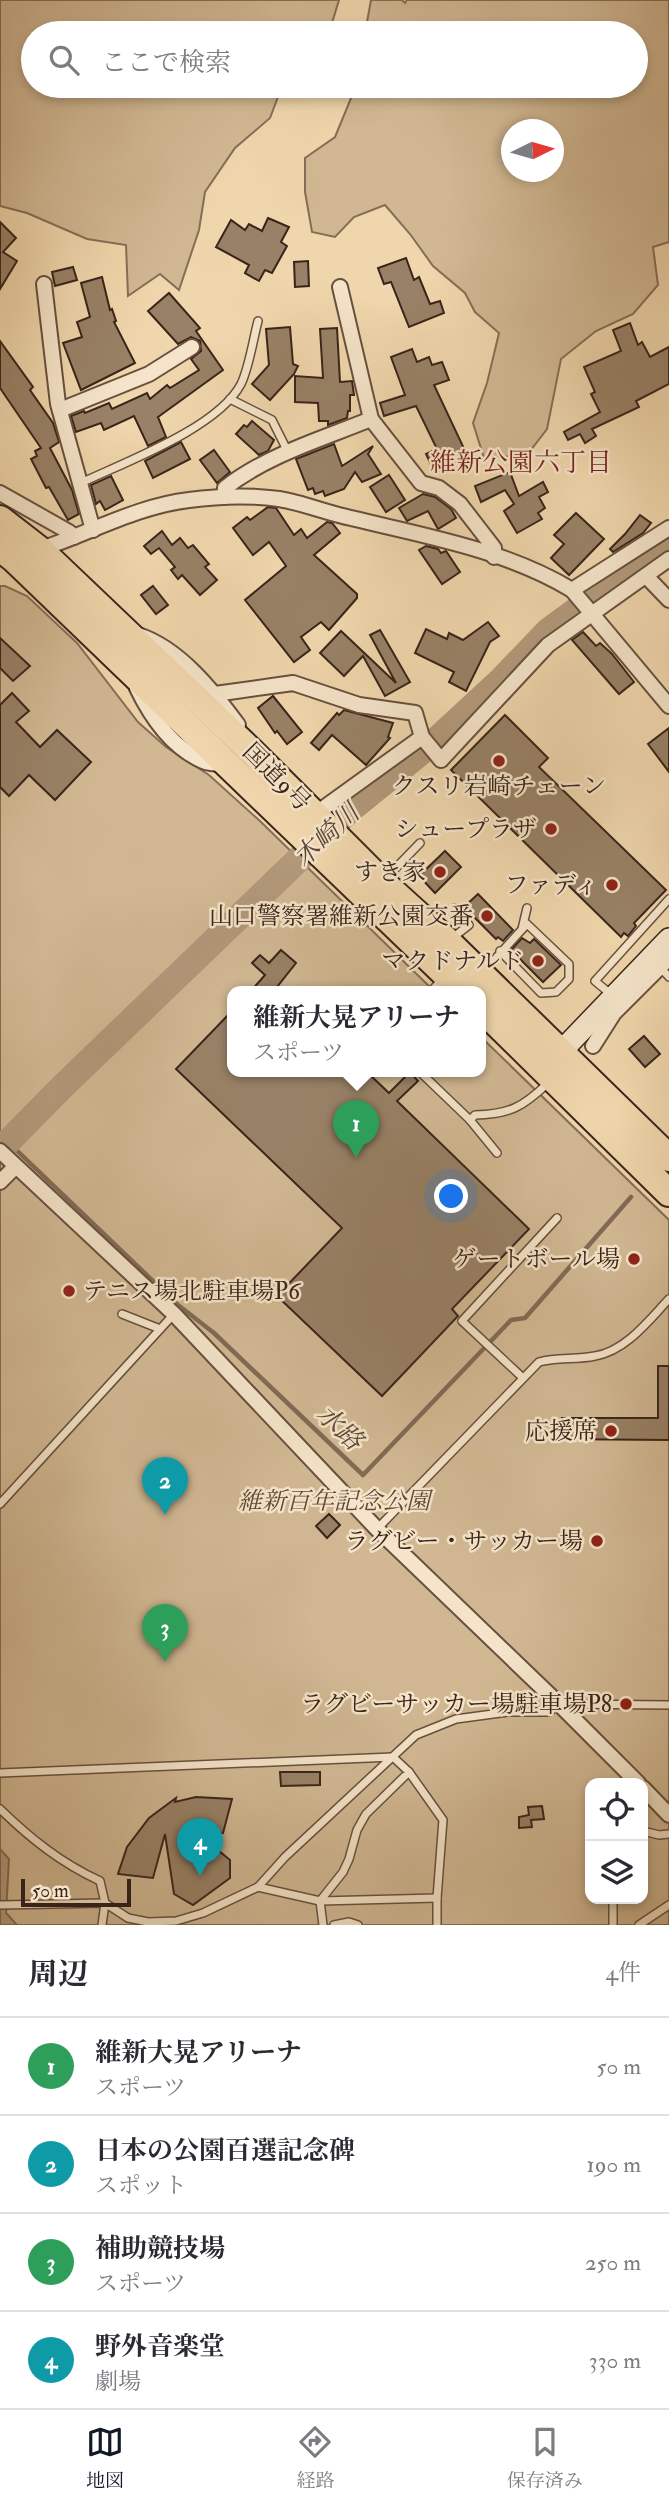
<!DOCTYPE html>
<html lang="ja">
<head>
<meta charset="utf-8">
<style>
	:root { --surface:#fff; --page:#f2f2f3; --text:#2b2b33; --muted:#7c7c81; --line:#e1e1e2; --accent:#111827 }
	body { margin:0; font-family:"IM FELL Double Pica","Noto Serif JP",serif; background:var(--page); color:var(--text) }
	.controls { position:absolute; right:21px; bottom:21px; display:grid; overflow:hidden; border-radius:14px; box-shadow:0 4px 10px #0003 }
	.controls button { width:63px; height:63px; display:grid; place-items:center; padding:0; border:0; border-bottom:2px solid var(--line); background:var(--surface); color:var(--text); font:35px sans-serif }
	.compass { position:absolute; left:501px; top:119px; width:63px; height:63px; border-radius:50%; background:var(--surface); box-shadow:0 4px 10px #0003; rotate:85deg }
	.scale { position:absolute; left:21px; bottom:18px; width:110px; box-sizing:border-box; padding-left:7px; border:4px solid #39241a; border-top:0; font-size:19px; line-height:24px; white-space:nowrap; color:#39241a; -webkit-text-stroke:5px #f5e4c9; paint-order:stroke }
	.you { position:absolute; left:452px; top:1197px; width:24px; height:24px; margin:-18px; border:5px solid #fff; border-radius:50%; background:#1a73e8; box-shadow:0 0 0 10px #1a73e833 }
	.badge { display:grid; place-items:center; width:46px; height:46px; border-radius:50%; background:var(--accent); color:#fff; font-size:23px; font-weight:700 }
	.pin { position:absolute; translate:-50% -58px; filter:drop-shadow(0 2px 4px #0008) }
	.pin::after { content:''; position:absolute; top:37px; width:24px; height:21px; background:inherit; clip-path:polygon(0 0,100% 0,50% 100%) }
	.popup { position:absolute; left:227px; top:986px; width:259px; height:91px; box-sizing:border-box; display:grid; place-content:center; border-radius:14px; background:var(--surface); filter:drop-shadow(0 2px 5px #0005); font-size:23px; white-space:nowrap; color:var(--muted) }
	.popup b { font-size:26px; color:var(--text) }
	.popup::after { content:''; position:absolute; left:50%; top:100%; margin-left:-14px; border:14px solid transparent; border-top-color:var(--surface) }
	.list { margin:0; padding:0; list-style:none }
	h2 { display:flex; justify-content:space-between; align-items:center; height:91px; margin:0; padding:0 28px; font-size:30px }
	h2 small { font-size:23px; font-weight:400; color:var(--muted) }
	.list li { display:grid; grid-template-columns:46px 1fr auto; gap:21px; align-items:center; box-sizing:border-box; height:98px; padding:0 28px; border-top:2px solid var(--line) }
	.list b { display:block; font-size:26px; white-space:nowrap }
	.list p { margin:0; font-size:23px; white-space:nowrap; color:var(--muted) }
	.list em { font-size:23px; font-style:normal; color:var(--muted) }
	.icon { flex:none; width:38px; height:38px; fill:none; stroke:currentColor; stroke-width:2; stroke-linecap:round; stroke-linejoin:round }
	.map { position:relative; flex:none; width:669px; height:1925px; overflow:hidden }
	.search { position:absolute; background:var(--surface); box-shadow:0 4px 10px #0003; left:21px; right:21px; top:21px; height:77px; display:flex; align-items:center; gap:18px; box-sizing:border-box; padding:0 24px; border-radius:38px; color:var(--muted); font-size:26px }
	.sheet { height:483px; background:var(--surface) }
	nav { display:flex; justify-content:space-around; align-items:center; box-sizing:border-box; height:98px; border-top:2px solid var(--line); background:var(--surface); font-size:19px; color:var(--muted) }
	nav a { display:grid; justify-items:center; gap:4px }
	nav .on { color:var(--accent) }
	.map>svg:first-child { display:block }
	.green { fill:#d1b893; stroke:#856e56; stroke-width:2; fill-rule:evenodd }
	.water { fill:#b2997a; stroke:#826a54; stroke-width:2 }
	.lines { fill:none; stroke-linecap:round; stroke-linejoin:round }
	.stream { stroke:#826a54; stroke-width:4.5 }
	.river { stroke:#b2997a; stroke-width:26 }
	.building { fill:#988166; stroke:#39241a; stroke-width:2 }
	.lane-casing { stroke:#67503e; stroke-width:10 }
	.street-casing { stroke:#67503e; stroke-width:18 }
	.secondary-casing { stroke:#39241a; stroke-width:24 }
	.highway-casing { stroke:#39241a; stroke-width:30 }
	.lane { stroke:#f5e4c9; stroke-width:7 }
	.street { stroke:#f5e4c9; stroke-width:14 }
	.secondary { stroke:#f5e4c9; stroke-width:21 }
	.highway { stroke:#f0d6ac; stroke-width:26 }
	.poi-dot { fill:#8f2418; stroke:#f5e4c9; stroke-width:2.5 }
	.labels { text-anchor:middle; stroke-width:5; stroke-linejoin:round; paint-order:stroke }
	.street-label { font-size:24px; fill:#39241a; stroke:#f5e4c9 }
	.poi-label { font-size:24px; fill:#39241a; stroke:#f5e4c9; text-anchor:end }
	.park-label { font-size:24px; font-style:italic; fill:#5f4938; stroke:#f5e4c9 }
	.neighbourhood-label { font-size:26px; fill:#7a1f14; stroke:#f5e4c9 }
	.water-label { font-size:26px; font-style:italic; fill:#5d4737; stroke:#f5e4c9 }
</style>
</head>
<body>
<div class="map">
<svg width="669" height="1925" viewBox="0 0 669 1925">
	<rect width="100%" height="100%" fill="#f0d6ac"/>
	<filter id="stains"><feTurbulence type="fractalNoise" baseFrequency=".00286" numOctaves="4"/><feColorMatrix values="0 0 0 0 .2 0 0 0 0 .09 0 0 0 0 .02 0 0 0 .5 -.17"/></filter>
	<radialGradient id="worn" r=".72"><stop offset=".6" stop-color="#630" stop-opacity="0"/><stop offset="1" stop-color="#630" stop-opacity=".3"/></radialGradient>
	<g class="green">
		<polygon points="0,0 339,0 329,33 33,33 33,86 314,86 312,91 281,89 270,118 235,148 205,192 199,230 179,290 160,274 128,296 126,245 87,239 27,213 0,206"/>
		<path d="M371 0H402L405 3 407 0H669V242L653 247 658 285 633 314 596 331 561 359 547 429 527 455 484 458 473 423 487 383 499 333 475 312 465 293 433 266 410 234 385 205 354 217 335 237 312 232 305 192V158L335 137 356 86H636V33H365ZM512 130H554V172H512Z"/>
		<path d="M0 586H5L27 596 77 643 138 722 166 747 209 775 261 822 435 992H232V1072H480V1036L669 1220V1925H0ZM590 1783H643V1899H590Z"/>
	</g>
	<polygon class="water" points="0,1849 9,1859 6,1913 17,1925 0,1925"/>
	<g class="lines">
		<polyline class="stream" points="8,1142 178,1305 214,1333 363,1475 511,1320 525,1318 631,1197"/>
		<polyline class="river" points="0,1150 61,1088 350,810 435,741 501,680 548,631 669,542"/>
	</g>
	<g class="building">
		<polygon points="268,218 289,227 281,242 287,246 272,273 265,270 259,281 245,273 249,265 216,247 231,220 245,230 249,224 262,231"/>
		<polygon points="0,222 16,238 3,252 17,261 0,289"/>
		<polygon points="406,258 414,280 419,277 430,304 440,301 444,313 409,327 391,282 384,284 378,268"/>
		<polygon points="308,261 309,286 295,287 294,262"/>
		<polygon points="73,267 77,280 55,286 52,272"/>
		<polygon points="102,277 110,310 112,309 116,321 114,322 135,363 81,390 63,343 82,337 77,322 90,317 81,283"/>
		<polygon points="169,293 200,328 196,331 223,370 158,417 166,437 148,446 134,416 104,430 101,423 76,432 71,416 84,411 85,413 109,403 112,409 147,393 150,399 167,385 170,388 199,370 191,359 201,351 200,341 191,337 178,344 148,311"/>
		<polygon points="630,323 638,345 642,342 650,357 669,347 669,384 636,401 639,407 592,429 596,436 585,443 580,434 568,440 564,432 600,412 591,394 595,392 584,367 621,351 613,330"/>
		<polygon points="290,327 293,364 298,366 294,374 270,400 252,384 269,365 266,329"/>
		<polygon points="337,328 340,382 352,381 354,395 350,395 350,411 348,411 347,418 328,425 328,421 319,421 318,403 295,402 295,376 323,378 320,329"/>
		<polygon points="0,341 33,387 30,390 53,423 59,442 50,448 72,490 79,514 68,520 49,487 46,488 31,459 37,456 35,451 41,448 0,388"/>
		<polygon points="412,349 417,362 429,357 432,365 442,362 449,380 434,385 468,457 435,473 426,454 437,449 416,406 384,416 380,403 405,395 391,357"/>
		<polygon points="252,421 274,440 268,451 259,455 236,434 244,425 247,427"/>
		<polygon points="181,442 190,459 153,478 145,461"/>
		<polygon points="334,444 342,466 373,446 368,454 381,474 362,482 355,472 344,489 325,496 323,491 315,494 313,488 308,490 296,459"/>
		<polygon points="214,450 230,472 217,483 200,460"/>
		<polygon points="510,472 519,496 543,482 548,492 539,497 545,508 538,513 542,519 517,533 504,511 514,504 505,490 481,502 475,486"/>
		<polygon points="389,475 405,500 386,512 370,487"/>
		<polygon points="111,476 123,500 105,510 100,501 96,504 91,485"/>
		<polygon points="423,494 435,497 451,509 456,518 438,529 428,511 407,521 399,508"/>
		<polygon points="268,507 276,508 294,535 301,529 307,538 327,522 332,523 340,533 314,555 357,594 357,598 329,630 321,622 301,637 310,650 294,662 245,600 286,566 269,542 253,555 233,528 247,517 250,520"/>
		<polygon points="576,513 604,539 569,575 551,558 564,544 554,535"/>
		<polygon points="640,515 651,523 643,533 613,552 610,549 625,534"/>
		<polygon points="162,531 172,545 180,538 188,548 193,545 209,564 205,567 217,580 200,595 182,575 178,579 171,570 175,567 159,548 151,554 144,546"/>
		<polygon points="426,546 438,549 441,553 446,551 460,572 442,584 419,550"/>
		<polygon points="153,586 168,605 156,614 141,595"/>
		<polygon points="488,622 499,636 490,642 466,691 449,682 454,672 415,653 426,629 447,639 449,633 463,640"/>
		<polygon points="380,630 410,682 385,696 363,656 344,676 320,653 341,631 396,683 370,635"/>
		<polygon points="583,632 596,646 600,643 612,654 634,682 619,694 572,640"/>
		<polygon points="0,638 30,666 13,681 0,668"/>
		<polygon points="12,693 29,711 16,722 40,747 57,730 91,762 55,800 29,775 9,796 0,787 0,705"/>
		<polygon points="273,696 302,732 287,744 277,731 275,733 258,708"/>
		<polygon points="344,710 393,723 388,737 390,738 366,765 332,735 319,750 311,743 337,713 339,715"/>
		<polygon points="505,715 548,758 539,767 666,890 634,923 636,926 628,936 624,933 621,937 451,770"/>
		<polygon points="669,728 669,772 648,744"/>
		<polygon points="445,851 461,867 435,893 419,876"/>
		<polygon points="478,894 513,930 503,941 498,937 496,939 464,907"/>
		<polygon points="522,938 530,943 534,939 561,965 543,982 511,950"/>
		<polygon points="281,950 296,963 273,992 250,992 265,975 252,963 260,955 269,963"/>
		<polygon points="232,1011 232,1072 367,1072 389,1093 410,1072 418,1081 397,1101 529,1229 452,1309 458,1316 382,1396 277,1296 342,1228 176,1069"/>
		<polygon points="644,1036 660,1054 645,1067 629,1049"/>
		<polygon points="658,1366 669,1366 669,1440 552,1439 552,1423 563,1423 562,1418 658,1418"/>
		<polygon points="329,1514 340,1525 327,1538 316,1526"/>
		<polygon points="280,1772 320,1772 320,1785 281,1786"/>
		<polygon points="196,1797 232,1799 223,1833 191,1828 230,1860 230,1878 193,1905 174,1894 165,1834 153,1878 118,1874 127,1847 149,1818 176,1798 175,1802"/>
		<polygon points="542,1806 544,1819 531,1820 532,1827 519,1828 519,1817 529,1815 528,1807"/>
	</g>
	<g class="lines">
		<defs>
			<g id="lane">
				<polyline points="230,399 272,420 288,452"/>
				<path d="M81 483C125 462 218 428 241 384 249 368 253 340 258 321"/>
				<polyline points="385,879 420,843"/>
				<polyline points="522,929 527,908"/>
				<polyline points="451,939 469,925 455,908"/>
				<polyline points="659,966 669,977"/>
				<polyline points="484,971 527,924 569,964 569,979 556,992 541,993 500,951"/>
				<polyline points="430,992 444,978"/>
				<polyline points="613,996 595,981 669,899"/>
				<polyline points="420,1072 470,1120 497,1153"/>
				<path d="M470 1120 475 1115C510 1114 523 1107 548 1083"/>
				<polyline points="122,1314 160,1329"/>
				<polyline points="523,1378 462,1321 557,1218"/>
				<polyline points="0,1504 174,1314"/>
				<path d="M377 1529 539 1362C557 1357 576 1360 595 1356 626 1351 649 1320 669 1299"/>
				<polyline points="409,1772 443,1820 437,1898 437,1925"/>
				<polyline points="0,1773 393,1757 409,1772 366,1814 357,1830 349,1859 343,1872 320,1901 323,1925"/>
				<path d="M0 1809C31 1839 61 1863 100 1881L105 1903 102 1925"/>
				<polyline points="643,1831 659,1835 669,1834"/>
				<polyline points="258,1887 285,1857 416,1735 456,1719 508,1712 549,1712 559,1704 669,1705"/>
				<polyline points="613,1899 613,1925"/>
				<polyline points="0,1905 105,1903 128,1918 148,1922 176,1921 203,1913 258,1887 320,1901 437,1898"/>
				<polyline points="334,1925 349,1922 358,1925"/>
				<polyline points="639,1925 669,1905"/>
			</g>
			<g id="street">
				<polyline points="44,284 58,404 93,530"/>
				<polyline points="340,287 371,419"/>
				<polyline points="60,410 149,374 192,347"/>
				<polyline points="0,493 69,532 74,537"/>
				<path d="M224 497 225 488C267 455 322 439 371 419L421 483 439 488 460 504 494 548V557"/>
				<path d="M38 550C88 534 137 506 189 500 218 496 250 495 279 499 303 503 327 513 351 518 425 536 506 550 572 590L669 706"/>
				<polyline points="646,576 669,600"/>
				<polyline points="572,590 669,528"/>
				<path d="M138 635C179 648 213 691 238 725"/>
				<path d="M137 688C151 717 173 748 203 761 209 764 218 764 225 764"/>
				<polyline points="215,694 293,683 359,705 415,713 422,737 441,760 548,645 669,559"/>
				<polyline points="314,815 422,737"/>
				<polyline points="593,1046 614,1013 669,958"/>
				<polyline points="0,1151 174,1314 377,1529 559,1704 638,1783"/>
				<polyline points="0,1182 15,1167"/>
				<polyline points="643,1788 669,1815"/>
			</g>
			<polyline id="secondary" points="551,1062 669,939"/>
			<g id="highway">
				<polyline points="0,519 40,550 251,751 382,882 447,941 669,1158"/>
				<polyline points="0,548 14,559 464,992"/>
				<polyline points="480,1007 669,1193"/>
			</g>
		</defs>
		<use href="#lane" class="lane-casing"/>
		<use href="#street" class="street-casing"/>
		<use href="#secondary" class="secondary-casing"/>
		<use href="#highway" class="highway-casing"/>
		<use href="#lane" class="lane"/>
		<use href="#street" class="street"/>
		<use href="#secondary" class="secondary"/>
		<use href="#highway" class="highway"/>
	</g>
	<g class="poi-dot">
		<circle cx="499" cy="761" r="7"/>
		<circle cx="551" cy="829" r="7"/>
		<circle cx="440" cy="872" r="7"/>
		<circle cx="612" cy="885" r="7"/>
		<circle cx="487" cy="916" r="7"/>
		<circle cx="538" cy="961" r="7"/>
		<circle cx="634" cy="1259" r="7"/>
		<circle cx="69" cy="1291" r="7"/>
		<circle cx="611" cy="1431" r="7"/>
		<circle cx="597" cy="1541" r="7"/>
		<circle cx="626" cy="1704" r="7"/>
	</g>
	<g class="labels">
		<g class="street-label">
			<text transform="translate(277 777) rotate(45)" y="8">国道9号</text>
		</g>
		<g class="poi-label">
			<text x="499" y="794" text-anchor="middle">クスリ岩崎チェーン</text>
			<text x="537" y="837">シュープラザ</text>
			<text x="426" y="880">すき家</text>
			<text x="598" y="893">ファディ</text>
			<text x="473" y="924">山口警察署維新公園交番</text>
			<text x="524" y="969">マクドナルド</text>
			<text x="620" y="1267">ゲートボール場</text>
			<text x="83" y="1299" text-anchor="start">テニス場北駐車場P6</text>
			<text x="597" y="1439">応援席</text>
			<text x="583" y="1549">ラグビー・サッカー場</text>
			<text x="612" y="1712">ラグビーサッカー場駐車場P8</text>
		</g>
		<g class="park-label">
			<text x="334" y="1509">維新百年記念公園</text>
		</g>
		<g class="neighbourhood-label">
			<text x="521" y="471">維新公園六丁目</text>
		</g>
		<g class="water-label">
			<text transform="translate(326 835) rotate(-43)" y="9">木崎川</text>
			<text transform="translate(340 1427) rotate(43)" y="9">水路</text>
		</g>
	</g>
	<rect width="100%" height="100%" filter="url(#stains)"/>
	<rect width="100%" height="100%" fill="url(#worn)"/>
</svg>
<div class="controls">
<button><svg class="icon" aria-label="locate" viewBox="0 0 24 24"><circle cx="12" cy="12" r="6"/><path d="M12 2v4M12 18v4M2 12h4M18 12h4"/></svg></button>
<button><svg class="icon" aria-label="layers" viewBox="0 0 24 24"><path d="M12 4l9 5-9 5-9-5zM3 14l9 5 9-5"/></svg></button>
</div>
<svg class="compass" viewBox="-18 -18 36 36"><path d="M0-13l5 13h-10z" fill="#e53935"/><path d="M0 13l5-13h-10z" fill="#7c7c81"/></svg>
<div class="scale">50 m</div>
<div class="you"></div>
<div class="pin badge" style="left:356px;top:1158px;background:#2e9e5b">1</div>
<div class="popup"><b>維新大晃アリーナ</b>スポーツ</div>
<div class="pin badge" style="left:165px;top:1515px;background:#0f9aa8">2</div>
<div class="pin badge" style="left:165px;top:1662px;background:#2e9e5b">3</div>
<div class="pin badge" style="left:200px;top:1876px;background:#0f9aa8">4</div>
<div class="search"><svg class="icon" aria-label="search" viewBox="0 0 24 24"><circle cx="10" cy="10" r="6"/><path d="M15 15l6 6"/></svg>ここで検索</div>
</div>
<section class="sheet">
<h2>周辺<small>4件</small></h2>
<ul class="list">
<li><span class="badge" style="background:#2e9e5b">1</span><div><b>維新大晃アリーナ</b><p>スポーツ</p></div><em>50 m</em></li>
<li><span class="badge" style="background:#0f9aa8">2</span><div><b>日本の公園百選記念碑</b><p>スポット</p></div><em>190 m</em></li>
<li><span class="badge" style="background:#2e9e5b">3</span><div><b>補助競技場</b><p>スポーツ</p></div><em>250 m</em></li>
<li><span class="badge" style="background:#0f9aa8">4</span><div><b>野外音楽堂</b><p>劇場</p></div><em>330 m</em></li>
</ul>
</section>
<nav>
<a class="on"><svg class="icon" aria-label="map" viewBox="0 0 24 24"><path d="M3 6l6-2 6 2 6-2v14l-6 2-6-2-6 2zM9 4v14M15 6v14"/></svg>地図</a>
<a><svg class="icon" aria-label="directions" viewBox="0 0 24 24"><path d="M12 3l9 9-9 9-9-9zM9 14v-3h6M13 9l2 2-2 2"/></svg>経路</a>
<a><svg class="icon" aria-label="saved" viewBox="0 0 24 24"><path d="M7 4h10v16l-5-4-5 4z"/></svg>保存済み</a>
</nav>
</body>
</html>
